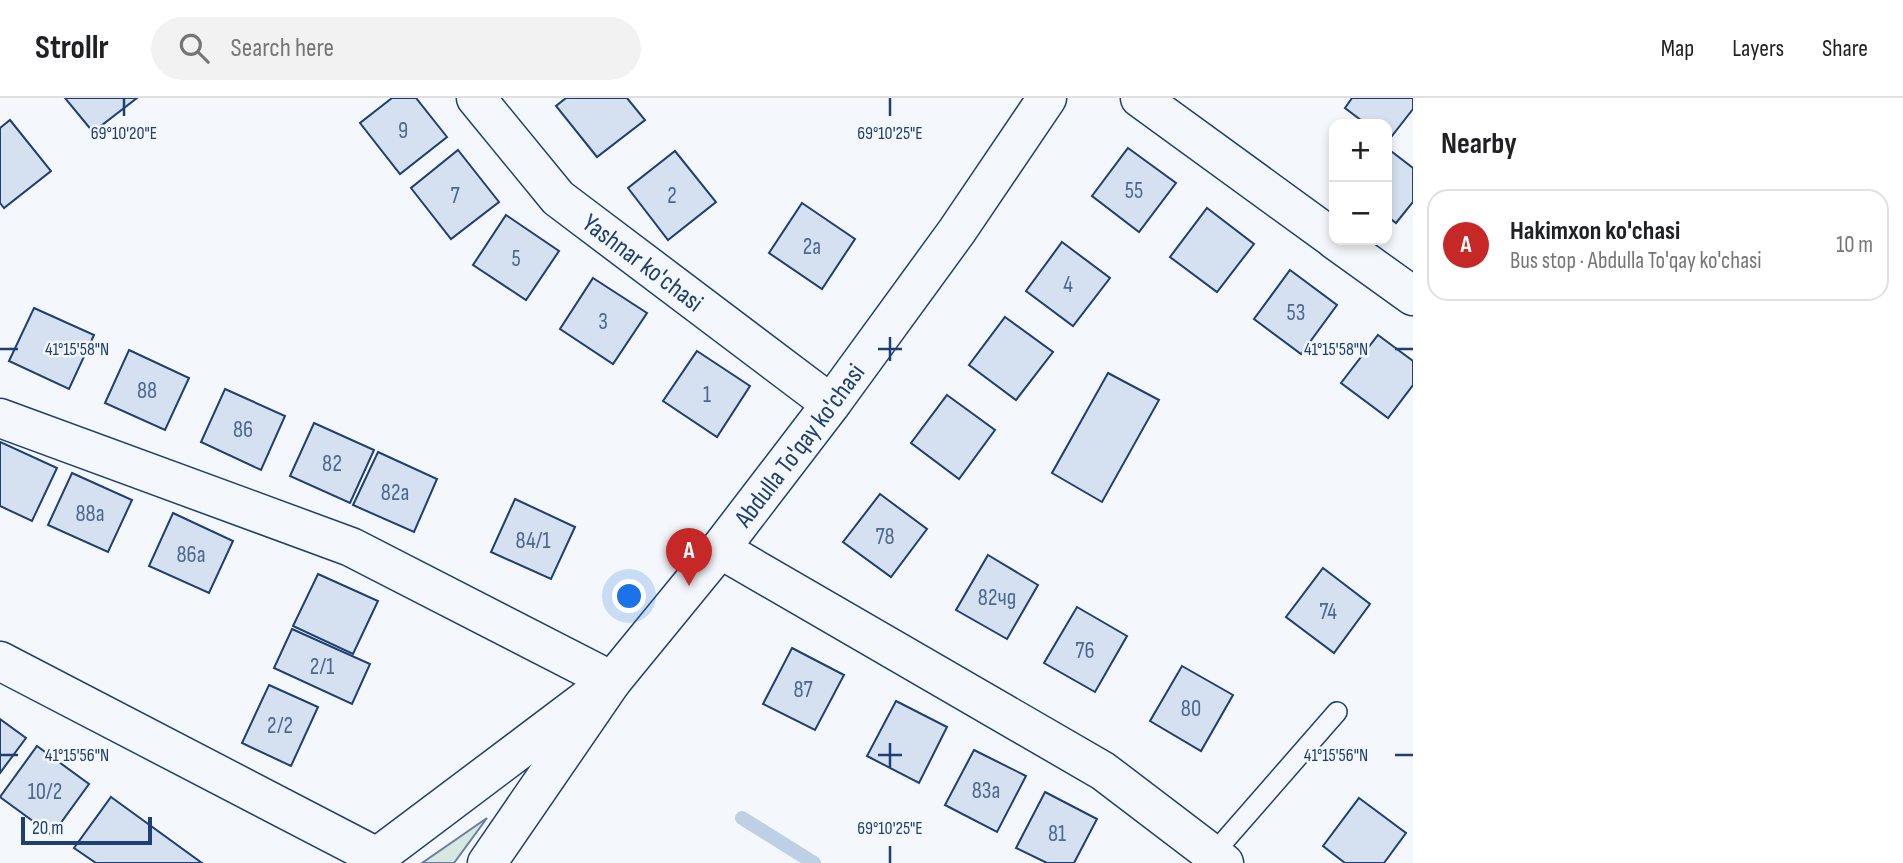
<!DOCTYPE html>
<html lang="en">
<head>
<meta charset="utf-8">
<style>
	:root { --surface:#fff; --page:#f2f2f2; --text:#202124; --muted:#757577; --line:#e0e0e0; --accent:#c62828 }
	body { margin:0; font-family:"Sofia Sans Condensed",sans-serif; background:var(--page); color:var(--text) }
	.controls { position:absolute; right:21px; top:21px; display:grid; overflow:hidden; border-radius:14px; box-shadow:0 4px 10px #0003 }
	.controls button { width:63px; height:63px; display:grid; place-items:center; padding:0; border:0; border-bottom:2px solid var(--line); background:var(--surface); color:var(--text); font:35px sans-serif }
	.scale { position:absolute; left:21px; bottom:18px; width:131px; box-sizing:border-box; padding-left:7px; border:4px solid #1d3f73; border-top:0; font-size:19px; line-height:24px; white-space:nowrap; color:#1d3f73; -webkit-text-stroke:5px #f4f7fb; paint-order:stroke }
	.you { position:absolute; left:630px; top:499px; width:24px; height:24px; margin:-18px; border:5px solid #fff; border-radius:50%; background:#1a73e8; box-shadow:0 0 0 10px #1a73e833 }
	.badge { display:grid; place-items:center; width:46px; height:46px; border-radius:50%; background:var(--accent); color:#fff; font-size:23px; font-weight:700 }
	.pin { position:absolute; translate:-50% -58px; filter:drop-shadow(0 2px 4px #0008) }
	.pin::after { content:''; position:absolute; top:37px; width:24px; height:21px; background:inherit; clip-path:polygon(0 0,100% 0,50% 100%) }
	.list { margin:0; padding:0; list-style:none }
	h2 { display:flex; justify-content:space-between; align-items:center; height:91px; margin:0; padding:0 28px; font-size:30px }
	h2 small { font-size:23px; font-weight:400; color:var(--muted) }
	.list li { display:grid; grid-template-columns:46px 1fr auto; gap:21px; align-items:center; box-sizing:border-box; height:112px; margin:0 14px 14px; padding:0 14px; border:2px solid var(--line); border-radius:21px }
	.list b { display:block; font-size:26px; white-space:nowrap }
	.list p { margin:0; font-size:23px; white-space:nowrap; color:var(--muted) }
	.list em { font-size:23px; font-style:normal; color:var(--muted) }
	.icon { flex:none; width:38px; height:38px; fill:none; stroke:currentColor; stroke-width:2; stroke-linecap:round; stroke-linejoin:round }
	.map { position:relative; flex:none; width:1413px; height:765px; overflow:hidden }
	header { display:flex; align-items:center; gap:42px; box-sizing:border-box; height:98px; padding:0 35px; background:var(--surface); border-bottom:2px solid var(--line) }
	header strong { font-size:33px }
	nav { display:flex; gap:38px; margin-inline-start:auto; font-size:24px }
	.search { width:490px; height:63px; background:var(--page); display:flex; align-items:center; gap:18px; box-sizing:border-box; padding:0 24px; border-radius:38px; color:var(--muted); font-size:26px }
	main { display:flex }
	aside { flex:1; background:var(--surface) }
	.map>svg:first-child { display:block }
	.green { fill:#d7e8df; stroke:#687fa3; stroke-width:2 }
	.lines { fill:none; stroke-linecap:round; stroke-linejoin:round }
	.stream { stroke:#bed0e5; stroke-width:14 }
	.building { fill:#d5e0f0; stroke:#1d3f73; stroke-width:2 }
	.service-casing { stroke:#1d3f73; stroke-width:22 }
	.minor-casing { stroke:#1d3f73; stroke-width:41 }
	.tertiary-casing { stroke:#1d3f73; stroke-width:41 }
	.service { stroke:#f4f7fb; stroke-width:19 }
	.minor { stroke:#f4f7fb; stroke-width:38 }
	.tertiary { stroke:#f4f7fb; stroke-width:38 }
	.ticks { fill:none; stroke:#1d3f73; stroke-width:2.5 }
	.labels { text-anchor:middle; stroke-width:5; stroke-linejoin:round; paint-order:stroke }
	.number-label { font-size:23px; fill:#4b6792 }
	.street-label { font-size:26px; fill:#1d3f73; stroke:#f4f7fb }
	.ticks-label { font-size:18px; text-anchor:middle; fill:#1d3f73; stroke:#f4f7fb; stroke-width:5; stroke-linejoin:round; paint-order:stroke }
</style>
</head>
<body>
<header>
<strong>Strollr</strong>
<div class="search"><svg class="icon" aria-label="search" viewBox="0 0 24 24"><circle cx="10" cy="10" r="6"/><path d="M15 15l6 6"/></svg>Search here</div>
<nav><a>Map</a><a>Layers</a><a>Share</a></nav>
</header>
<main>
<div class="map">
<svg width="1413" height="765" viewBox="0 0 1413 765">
	<rect width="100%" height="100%" fill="#f4f7fb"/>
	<polygon class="green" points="487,720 454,765 422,765"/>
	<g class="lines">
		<polyline class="stream" points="742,720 814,765"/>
	</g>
	<g class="building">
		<polygon points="65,0 137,0 93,34"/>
		<polygon points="392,0 416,0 447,39 400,76 360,25"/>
		<polygon points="566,0 627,0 645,22 597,59 556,8"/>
		<polygon points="1352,0 1413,0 1413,11 1388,43 1387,26 1366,26 1345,10"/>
		<polygon points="10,22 51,73 4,110 0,105 0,30"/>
		<polygon points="1128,50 1176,85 1139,134 1092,98"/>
		<polygon points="1387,50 1413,70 1413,104 1396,125 1387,118"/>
		<polygon points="458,52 499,104 451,141 411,90"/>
		<polygon points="675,53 716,104 668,142 628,90"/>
		<polygon points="802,105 855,141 822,191 769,155"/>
		<polygon points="1207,110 1254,146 1217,194 1170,159"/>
		<polygon points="506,117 559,153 526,202 473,167"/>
		<polygon points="1062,144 1110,180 1073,228 1026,193"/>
		<polygon points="1290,172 1337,207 1301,256 1254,221"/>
		<polygon points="593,180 647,215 613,266 560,231"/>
		<polygon points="34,210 94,237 69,291 9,263"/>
		<polygon points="1005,219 1053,254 1016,302 969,267"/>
		<polygon points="1378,237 1413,263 1413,287 1388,320 1341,285"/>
		<polygon points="129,252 189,280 165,332 105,305"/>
		<polygon points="697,253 750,288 717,339 663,303"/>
		<polygon points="1108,275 1159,302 1102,404 1052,375"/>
		<polygon points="225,291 285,318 261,372 201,344"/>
		<polygon points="947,297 995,332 959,381 911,345"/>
		<polygon points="314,325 374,352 350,405 290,378"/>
		<polygon points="0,344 57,370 32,423 0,408"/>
		<polygon points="378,354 437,381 414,434 353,407"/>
		<polygon points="72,375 132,402 108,454 48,427"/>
		<polygon points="880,396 927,431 891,479 843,444"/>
		<polygon points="515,401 575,429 551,481 491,454"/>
		<polygon points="173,415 233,443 209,495 149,468"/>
		<polygon points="988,457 1038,487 1007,541 956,512"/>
		<polygon points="1323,470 1370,506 1334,555 1286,519"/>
		<polygon points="318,476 378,503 353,556 293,528"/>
		<polygon points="1077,509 1127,538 1095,594 1044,565"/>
		<polygon points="292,531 370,566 352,606 274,570"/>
		<polygon points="792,550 844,577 815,632 763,606"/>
		<polygon points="1182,568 1233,597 1201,653 1150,623"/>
		<polygon points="269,587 318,609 291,668 242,645"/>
		<polygon points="896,603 947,629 919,685 867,658"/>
		<polygon points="0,621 26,640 0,675"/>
		<polygon points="37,648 89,686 52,737 0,699"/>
		<polygon points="974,652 1026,678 997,734 945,707"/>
		<polygon points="1045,694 1097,721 1074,765 1047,765 1016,750"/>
		<polygon points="111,699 202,765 96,765 74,750"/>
		<polygon points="1359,700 1406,735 1384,765 1345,765 1323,748"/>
	</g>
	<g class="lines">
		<defs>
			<polyline id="service" points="1213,756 1337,614"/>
			<g id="minor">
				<path id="s1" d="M476 0 558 100 831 306"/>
				<polyline points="1140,0 1334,141"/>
				<polyline points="1335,142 1413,198"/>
				<polyline points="0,320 351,449 612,583"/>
				<polyline points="720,451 1103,673 1224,765"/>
				<polyline points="0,563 377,759"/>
			</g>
			<g id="tertiary">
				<polyline points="371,765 377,759 587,601"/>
				<path id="s2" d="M487 765 612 583 720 451 831 306 957 133 1047 0"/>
			</g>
		</defs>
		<use href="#service" class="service-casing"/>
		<use href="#minor" class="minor-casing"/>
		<use href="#tertiary" class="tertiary-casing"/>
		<use href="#service" class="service"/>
		<use href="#minor" class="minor"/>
		<use href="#tertiary" class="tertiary"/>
	</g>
	<path class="ticks" d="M124 0V18M890 0V18M890 239V263M0 251H18M878 251H902M1395 251H1413M890 645V669M0 657H18M878 657H902M1395 657H1413M890 748V765"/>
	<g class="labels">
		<g class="number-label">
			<text x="403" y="40">9</text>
			<text x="1134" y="100">55</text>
			<text x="455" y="105">7</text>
			<text x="672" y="105">2</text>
			<text x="812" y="156">2а</text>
			<text x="516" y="168">5</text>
			<text x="1068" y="194">4</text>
			<text x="1296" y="222">53</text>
			<text x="603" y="231">3</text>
			<text x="147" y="300">88</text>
			<text x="707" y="304">1</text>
			<text x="243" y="339">86</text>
			<text x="332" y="373">82</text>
			<text x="395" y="402">82а</text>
			<text x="90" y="423">88a</text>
			<text x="885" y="446">78</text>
			<text x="533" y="450">84/1</text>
			<text x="191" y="464">86a</text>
			<text x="997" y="507">82чд</text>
			<text x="1328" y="521">74</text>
			<text x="1085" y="560">76</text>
			<text x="322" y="576">2/1</text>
			<text x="803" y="599">87</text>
			<text x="1191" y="618">80</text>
			<text x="280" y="635">2/2</text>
			<text x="986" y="700">83a</text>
			<text x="45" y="701">10/2</text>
			<text x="1057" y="743">81</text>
		</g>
		<g class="street-label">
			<text dy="9" stroke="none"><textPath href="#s1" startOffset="236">Yashnar ko'chasi</textPath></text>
			<text dy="9" stroke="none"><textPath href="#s2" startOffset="522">Abdulla To'qay ko'chasi</textPath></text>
		</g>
	</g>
	<g class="ticks-label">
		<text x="124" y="41">69°10'20"E</text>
		<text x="890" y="41">69°10'25"E</text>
		<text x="77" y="257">41°15'58"N</text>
		<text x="1336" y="257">41°15'58"N</text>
		<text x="77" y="663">41°15'56"N</text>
		<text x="1336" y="663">41°15'56"N</text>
		<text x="890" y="736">69°10'25"E</text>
	</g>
</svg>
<div class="controls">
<button>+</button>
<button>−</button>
</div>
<div class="scale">20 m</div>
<div class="you"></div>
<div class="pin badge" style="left:689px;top:488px">A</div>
</div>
<aside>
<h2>Nearby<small></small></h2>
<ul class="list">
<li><span class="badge">A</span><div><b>Hakimxon ko'chasi</b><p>Bus stop · Abdulla To'qay ko'chasi</p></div><em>10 m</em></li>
</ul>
</aside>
</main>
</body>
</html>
